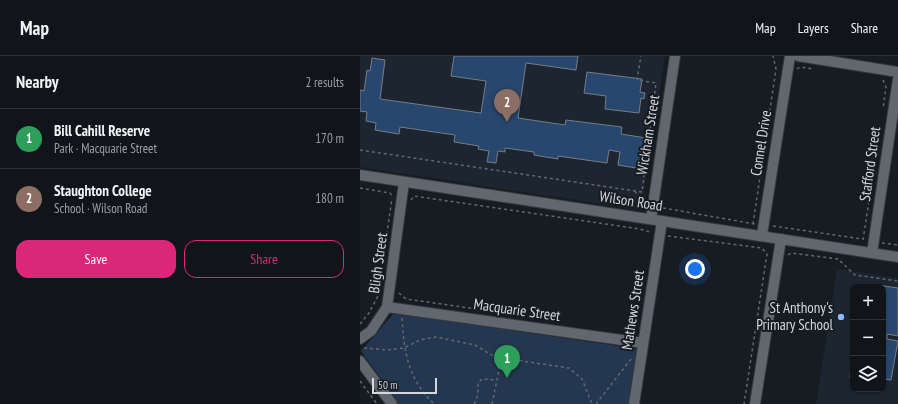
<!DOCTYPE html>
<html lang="en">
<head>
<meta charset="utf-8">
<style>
	:root { --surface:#11151a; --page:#1a1e23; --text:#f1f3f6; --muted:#9c9fa2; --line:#303439; --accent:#db2777 }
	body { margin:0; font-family:"PT Sans Narrow",sans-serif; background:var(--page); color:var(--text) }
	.controls { position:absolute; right:12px; bottom:12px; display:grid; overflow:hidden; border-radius:8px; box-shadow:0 1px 3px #0004 }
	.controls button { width:36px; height:36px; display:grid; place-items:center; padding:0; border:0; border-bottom:1px solid var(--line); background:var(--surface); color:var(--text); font:20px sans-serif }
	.scale { position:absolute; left:12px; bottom:10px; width:65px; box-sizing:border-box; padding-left:4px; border:2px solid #d4d7dc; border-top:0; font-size:11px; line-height:14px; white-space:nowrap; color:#d4d7dc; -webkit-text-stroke:3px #171c22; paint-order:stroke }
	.you { position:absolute; left:335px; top:213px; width:14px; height:14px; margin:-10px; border:3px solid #fff; border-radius:50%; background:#1a73e8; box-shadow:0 0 0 6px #1a73e833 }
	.badge { display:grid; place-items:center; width:26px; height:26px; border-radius:50%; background:var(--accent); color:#fff; font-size:13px; font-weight:700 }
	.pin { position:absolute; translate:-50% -33px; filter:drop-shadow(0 1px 2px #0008) }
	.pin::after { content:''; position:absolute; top:21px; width:14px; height:12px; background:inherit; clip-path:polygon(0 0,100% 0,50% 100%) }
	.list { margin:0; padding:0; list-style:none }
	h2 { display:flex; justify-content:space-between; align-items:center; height:52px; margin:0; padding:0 16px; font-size:17px }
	h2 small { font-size:13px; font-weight:400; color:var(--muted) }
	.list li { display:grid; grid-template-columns:26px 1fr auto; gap:12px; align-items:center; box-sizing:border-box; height:60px; padding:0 16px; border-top:1px solid var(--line) }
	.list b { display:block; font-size:15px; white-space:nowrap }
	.list p { margin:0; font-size:13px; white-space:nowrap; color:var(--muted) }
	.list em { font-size:13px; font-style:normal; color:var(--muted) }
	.actions { display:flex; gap:8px; padding:12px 16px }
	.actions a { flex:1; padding:9px 0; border:1px solid var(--accent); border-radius:12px; text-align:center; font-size:14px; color:var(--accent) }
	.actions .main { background:var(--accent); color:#fff }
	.icon { flex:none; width:22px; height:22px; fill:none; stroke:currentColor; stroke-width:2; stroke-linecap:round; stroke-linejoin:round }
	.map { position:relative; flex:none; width:538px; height:348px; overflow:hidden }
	header { display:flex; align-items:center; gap:24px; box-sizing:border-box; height:56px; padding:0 20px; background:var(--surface); border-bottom:1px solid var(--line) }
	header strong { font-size:19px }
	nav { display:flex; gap:22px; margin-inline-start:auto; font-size:14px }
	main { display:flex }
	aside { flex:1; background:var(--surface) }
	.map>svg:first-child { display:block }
	.built { fill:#1c2530; fill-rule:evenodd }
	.green { fill:#243750 }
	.building { fill:#28476f; stroke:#777d85 }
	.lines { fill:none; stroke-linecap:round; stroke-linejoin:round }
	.minor-casing { stroke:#36383d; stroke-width:12 }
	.path { stroke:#63676d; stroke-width:1.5; stroke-dasharray:3 3; stroke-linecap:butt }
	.minor { stroke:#61676e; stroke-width:10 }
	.poi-dot { fill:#88bafc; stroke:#171c22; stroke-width:1.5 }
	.labels { text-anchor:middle; stroke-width:4; stroke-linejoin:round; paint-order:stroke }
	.street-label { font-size:15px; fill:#d4d7dc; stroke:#171c22 }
	.poi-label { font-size:15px; fill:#d4d7dc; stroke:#171c22; text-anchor:end }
</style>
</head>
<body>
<header>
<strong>Map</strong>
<nav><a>Map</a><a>Layers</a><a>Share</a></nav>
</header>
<main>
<aside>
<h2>Nearby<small>2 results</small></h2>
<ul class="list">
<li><span class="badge" style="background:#2e9e5b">1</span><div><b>Bill Cahill Reserve</b><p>Park · Macquarie Street</p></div><em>170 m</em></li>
<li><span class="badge" style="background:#8d6e63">2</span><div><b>Staughton College</b><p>School · Wilson Road</p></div><em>180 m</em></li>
</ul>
<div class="actions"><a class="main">Save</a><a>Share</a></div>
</aside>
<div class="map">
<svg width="538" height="348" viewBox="0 0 538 348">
	<rect width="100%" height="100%" fill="#171c22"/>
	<g class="built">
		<polygon points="0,0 305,0 281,154 0,111"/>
		<path d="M477 213 538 222V348H456ZM493 231H523V333H493Z"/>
	</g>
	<polygon class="green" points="34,257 278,293 269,348 39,348 1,295"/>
	<g class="building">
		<polygon points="94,0 218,0 216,14 166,7 158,62 205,69 206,64 262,71 261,78 286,82 282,113 258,109 260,96 249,94 247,107 198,100 198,103 174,99 174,96 145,92 145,96 138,95 136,107 127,106 129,95 118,93 119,90 94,86 95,79 40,71 39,78 15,74 16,67 6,65 7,56 0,55 0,34 4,35 7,14 10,15 12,2 25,4 20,43 121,57 126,25 91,20"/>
		<polygon points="227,16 282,23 280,36 285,37 284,43 281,42 279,57 245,53 246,40 224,37"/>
		<polygon points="517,229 538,232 538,280 527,278 527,283 538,285 531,324 523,323 523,231 515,231"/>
		<polygon points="493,307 493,322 490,322 491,308"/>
	</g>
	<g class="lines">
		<defs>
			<g id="minor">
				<polyline points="438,0 538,16"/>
				<polyline points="0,119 538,201"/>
				<polyline points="291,163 315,0"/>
				<polyline points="402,179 430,0"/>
				<polyline points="512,197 538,23"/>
				<polyline points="27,251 283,287"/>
				<polyline points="0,283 11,275 27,251 44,126"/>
				<polyline points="0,305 32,348"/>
				<polyline points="274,348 302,165"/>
				<polyline points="395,348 421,183"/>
			</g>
		</defs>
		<use href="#minor" class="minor-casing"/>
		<g class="path">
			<polyline points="437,13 440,11 453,13"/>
			<polyline points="523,24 526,31 523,53"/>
			<polyline points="0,94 282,136 296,27 277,24 281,0"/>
			<polyline points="0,132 30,137 32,140"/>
			<polyline points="275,135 283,151"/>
			<polyline points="51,144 54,140 280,173 290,176"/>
			<polyline points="303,152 395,168"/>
			<polyline points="393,168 416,13 413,0"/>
			<polyline points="413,170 502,183"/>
			<polyline points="308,180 402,192 407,198 384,348"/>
			<polyline points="503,184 510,138"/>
			<polyline points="522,187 538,189"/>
			<polyline points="428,199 431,197 478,203 495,219 538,225"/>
			<polyline points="39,237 46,243 166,260"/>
			<path d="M42 262C44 296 48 323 74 348"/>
			<polyline points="0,268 9,257 18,240 32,142"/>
			<polyline points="275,277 278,257"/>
			<polyline points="4,292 27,294 44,292 60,284 76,281 115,289 135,301 209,312 222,323 232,348"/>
			<polyline points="0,325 17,348"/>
			<polyline points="114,348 118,339 118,327 122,323 137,324"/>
			<polyline points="132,348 139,314 135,301"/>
			<polyline points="236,348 271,303"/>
		</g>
		<use href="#minor" class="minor"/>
	</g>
	<circle class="poi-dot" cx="481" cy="261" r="4"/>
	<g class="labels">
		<g class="street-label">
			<text transform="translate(288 79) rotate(-81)" y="5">Wickham Street</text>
			<text transform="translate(401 87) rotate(-81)" y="5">Connel Drive</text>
			<text transform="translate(510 108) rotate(-82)" y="5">Stafford Street</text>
			<text transform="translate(271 145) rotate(9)" y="5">Wilson Road</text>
			<text transform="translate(18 207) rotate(-82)" y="5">Bligh Street</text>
			<text transform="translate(157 254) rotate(8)" y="5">Macquarie Street</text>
			<text transform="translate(273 254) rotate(-81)" y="5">Mathews Street</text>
		</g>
		<g class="poi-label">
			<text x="473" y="257">St Anthony's<tspan x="473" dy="17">Primary School</tspan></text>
		</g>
	</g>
</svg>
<div class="controls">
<button>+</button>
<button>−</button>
<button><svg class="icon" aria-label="layers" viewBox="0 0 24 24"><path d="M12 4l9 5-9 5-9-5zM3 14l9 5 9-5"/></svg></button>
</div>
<div class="scale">50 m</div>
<div class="you"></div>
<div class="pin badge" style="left:147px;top:322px;background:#2e9e5b">1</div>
<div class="pin badge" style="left:147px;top:66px;background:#8d6e63">2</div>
</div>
</main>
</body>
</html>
